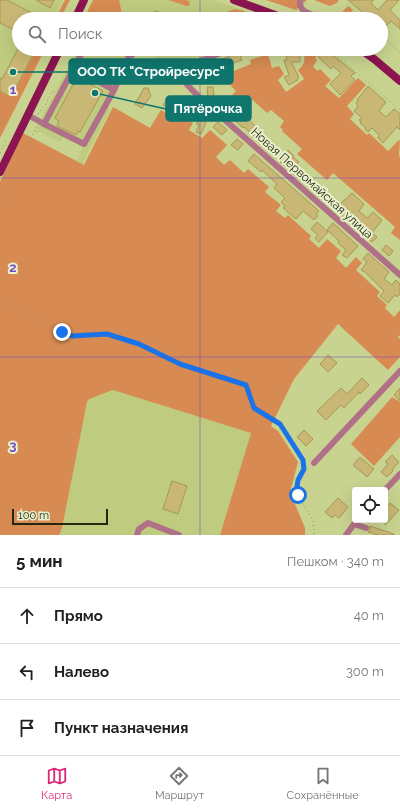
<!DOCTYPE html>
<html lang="ru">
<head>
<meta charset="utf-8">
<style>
	:root { --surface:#fff; --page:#f6f6f6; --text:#202124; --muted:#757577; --line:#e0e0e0; --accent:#db2777 }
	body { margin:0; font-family:Raleway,sans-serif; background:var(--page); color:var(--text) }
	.controls { position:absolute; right:12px; bottom:12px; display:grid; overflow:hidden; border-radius:4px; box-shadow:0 4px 16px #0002 }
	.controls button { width:36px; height:36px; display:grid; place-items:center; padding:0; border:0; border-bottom:1px solid var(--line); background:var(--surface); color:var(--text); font:20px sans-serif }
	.scale { position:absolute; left:12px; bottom:10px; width:96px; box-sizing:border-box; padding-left:4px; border:2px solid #23270c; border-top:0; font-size:11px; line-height:14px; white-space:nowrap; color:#23270c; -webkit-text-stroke:3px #eaf1cf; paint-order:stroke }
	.stop { position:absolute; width:12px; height:12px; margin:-9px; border:3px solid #1a73e8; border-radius:50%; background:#fff }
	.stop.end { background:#1a73e8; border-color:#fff; box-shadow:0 1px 4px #0008 }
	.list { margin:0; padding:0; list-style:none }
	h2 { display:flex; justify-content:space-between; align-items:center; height:52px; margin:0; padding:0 16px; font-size:17px }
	h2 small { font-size:13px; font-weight:400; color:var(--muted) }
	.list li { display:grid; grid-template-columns:26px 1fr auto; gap:12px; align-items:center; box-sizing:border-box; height:56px; padding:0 16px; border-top:1px solid var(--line) }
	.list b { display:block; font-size:15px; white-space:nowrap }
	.list em { font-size:13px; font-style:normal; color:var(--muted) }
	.icon { flex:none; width:22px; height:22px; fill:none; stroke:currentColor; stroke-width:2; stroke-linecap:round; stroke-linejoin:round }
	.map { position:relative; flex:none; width:400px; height:535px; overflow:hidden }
	.search { position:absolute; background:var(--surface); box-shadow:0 4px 16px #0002; left:12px; right:12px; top:12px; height:44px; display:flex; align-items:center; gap:10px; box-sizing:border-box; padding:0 14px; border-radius:22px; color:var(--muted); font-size:15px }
	.sheet { height:220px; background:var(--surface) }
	nav { display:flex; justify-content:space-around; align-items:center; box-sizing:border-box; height:56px; border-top:1px solid var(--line); background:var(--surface); font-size:11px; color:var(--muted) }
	nav a { display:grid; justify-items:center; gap:2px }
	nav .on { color:var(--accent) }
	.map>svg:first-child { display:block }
	.built { fill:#bfcb7f }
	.green { fill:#d78b52 }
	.building { fill:#c9b875; stroke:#a79754 }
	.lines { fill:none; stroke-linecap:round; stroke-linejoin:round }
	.path { stroke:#8d9560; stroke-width:1; stroke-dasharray:1 3; stroke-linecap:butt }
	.minor { stroke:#b07188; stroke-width:6 }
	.major { stroke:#8b1451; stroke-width:8 }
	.route { stroke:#1a73e8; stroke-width:5 }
	.grid { fill:none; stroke:#774cc4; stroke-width:1; stroke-opacity:0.55 }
	.labels { text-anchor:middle; stroke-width:4; stroke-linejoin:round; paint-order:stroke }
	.street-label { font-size:12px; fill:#23270c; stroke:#eaf1cf }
	.grid-label { font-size:13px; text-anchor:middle; font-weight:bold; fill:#774cc4; stroke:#eaf1cf; stroke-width:4; stroke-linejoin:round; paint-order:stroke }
	.leader { fill:none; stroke:#0f766e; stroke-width:1.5 }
	.callout-dot { fill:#0f766e; stroke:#eaf1cf; stroke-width:1.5 }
	.callout { fill:#0f766e; stroke:#0f766e; stroke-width:1.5 }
	.callout-label { font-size:13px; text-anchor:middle; font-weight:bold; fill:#fff }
</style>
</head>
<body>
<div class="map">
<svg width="400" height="535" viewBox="0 0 400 535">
	<rect width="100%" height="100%" fill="#c8d390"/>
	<g class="built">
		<polygon points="0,0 63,0 53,19 19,19 19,49 37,49 10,100 0,95"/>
		<polygon points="119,0 213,0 268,19 126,19 125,17 123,18"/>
		<polygon points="78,49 127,49 136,54 107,106 110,110 82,164 77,161 83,147 63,137 60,142 40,132 38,134 34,131"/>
		<polygon points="159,49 231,49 216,55 174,60 153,59"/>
		<polygon points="113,390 251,433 220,535 59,535 62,528 87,402 89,399"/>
	</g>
	<g class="green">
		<polygon points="65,0 70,0 60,19 55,19"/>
		<polygon points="93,0 119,0 123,18 125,17 126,19 90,19 87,12"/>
		<polygon points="168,0 185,0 189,1 190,5 187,6"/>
		<polygon points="266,0 307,0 296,10"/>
		<polygon points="314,0 339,0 337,3 330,6"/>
		<polygon points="348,6 353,10 344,19 335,19"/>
		<polygon points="235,9 245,11 243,16 235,19 215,19 229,11"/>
		<polygon points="37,49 45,49 0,138 0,91 11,97"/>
		<polygon points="137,49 159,49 155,54 136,51"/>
		<path d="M303 49 322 50 315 58 317 60 313 67 318 71 320 69 331 80 325 86 339 98 358 78 366 85 347 106 354 114 350 119 367 135 369 133 388 151 399 140 400 141 399 156 400 157V240L391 233 395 227 333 173 327 180 297 154 302 149 282 131 283 130 280 127 284 121 271 110 267 113 247 95 240 102 232 95 236 91 231 86 224 75 251 64 250 60 268 54 272 68 279 66 284 74 278 80 286 92 304 79 298 70C306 64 305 59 303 49Z"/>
		<polygon points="113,107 150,128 161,110 169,115 172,111 193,123 189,130 202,138 210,130 227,145 216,157 224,165 230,160 244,173 248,169 269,187 265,192 281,205 276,211 285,218 288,215 311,236 309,239 319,248 327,239 341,251 336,258 346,268 356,257 362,263 356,270 380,292 377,296 387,305 385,308 394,317 400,310 400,335 398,337 400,339 400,357 388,370 338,324 294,379 271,426 278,431 298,462 290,492 305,528 305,535 220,535 251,433 113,390 89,399 87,402 62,528 59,535 0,535 0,182 23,133 84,165"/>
		<polygon points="392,397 400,402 400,437 374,466 351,444"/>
	</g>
	<g class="building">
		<polygon points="0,0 7,0 43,19 19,19 19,25 16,31 0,23"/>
		<polygon points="36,0 54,0 50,8"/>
		<polygon points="348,0 374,0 371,3 378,10 387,0 399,0 390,10 400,20 400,29 391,21 387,25 384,24 381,28 381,19 370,19"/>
		<polygon points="155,11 162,13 160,19 153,19"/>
		<polygon points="18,49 36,49 11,97 0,91 0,78 2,79"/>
		<polygon points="300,49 300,62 291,62 299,77 297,78 298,80 289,85 284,77 289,75 284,60 287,60 286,54 290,54 290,50"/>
		<polygon points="325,49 355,73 351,76 355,80 340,95 330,84 341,73 333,66 331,69 318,57"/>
		<polygon points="235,54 240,55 242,60 216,69 214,62"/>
		<polygon points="77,77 103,91 80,132 78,131 76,135 57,126 59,121 55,118"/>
		<polygon points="368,86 386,102 379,111 386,117 394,109 400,114 400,130 397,127 383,143 378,138 379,135 372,128 368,132 365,129 366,128 360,123 361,121 359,120 362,118 354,111 358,106 356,103 358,101 357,100"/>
		<polygon points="207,87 213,87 214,96 208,97"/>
		<polygon points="144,88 148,88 151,96 142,108 135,104"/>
		<polygon points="183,96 188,99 187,102 208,114 203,121 206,123 201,134 196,132 199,125 196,124 198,121 183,114 186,108 179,104"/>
		<polygon points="168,98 175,102 172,107 170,106 169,109 163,105"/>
		<polygon points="223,100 233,109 235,106 239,109 261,132 256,137 255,135 254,136 244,127 243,128 218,106"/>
		<polygon points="218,122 227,130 222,135 213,127"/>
		<polygon points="237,139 243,144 238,150 231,145"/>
		<polygon points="270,142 277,148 272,154 265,147"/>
		<polygon points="288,150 294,156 293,157 299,162 296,165 311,178 306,184 280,162 285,155 284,154"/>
		<polygon points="254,154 319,211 316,214 318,216 314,220 303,211 296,219 283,208 285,206 281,202 285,198 274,188 277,184 262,170 261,172 248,161"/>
		<polygon points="318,186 324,191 320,196 314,191"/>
		<polygon points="352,193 364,204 359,211 367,218 373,212 382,220 372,233 377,237 372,242 365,236 367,234 359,227 357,229 328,204 332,199 339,205"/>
		<polygon points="317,222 328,232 319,242 315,238 318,235 311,229"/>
		<polygon points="333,223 358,246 347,258 342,255 346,250 338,243 339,241 327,230"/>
		<polygon points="386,245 393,251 389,256 382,250"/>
		<polygon points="368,253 389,272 384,279 392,285 396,280 400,284 400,294 397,297 395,295 388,303 380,296 384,291 365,272 361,270 367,262 363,259"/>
		<polygon points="328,355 337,363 328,372 320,364"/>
		<polygon points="362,378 369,385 360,394 359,392 344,408 341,405 326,420 317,411 341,388 347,394"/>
		<polygon points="400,388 400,401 394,395"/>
		<polygon points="304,430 313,439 306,446 297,437"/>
		<polygon points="392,455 399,462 392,470 393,471 387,477 381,472 388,464 385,462"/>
		<polygon points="360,457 374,469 367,477 353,465"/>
		<polygon points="172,481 187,486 178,514 163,509"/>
		<polygon points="338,498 348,507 339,518 335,515 332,518 325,512"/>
		<polygon points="390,503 399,510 385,525 385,509"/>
		<polygon points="370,526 394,534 394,535 378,535 368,532 370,529"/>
	</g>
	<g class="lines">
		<g class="path">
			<polyline points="347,4 363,19"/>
			<polyline points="381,35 400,52"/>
			<polyline points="329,49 400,110"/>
			<polyline points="38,114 46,104 52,91 54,92"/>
			<polyline points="0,124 3,118"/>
			<polyline points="0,153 6,141"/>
			<polyline points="0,208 20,166 36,127"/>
			<polyline points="0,301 39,318 62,332 72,336 107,334 139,344 180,364 246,385 254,408 280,424 303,461 304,469 298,480 297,487 298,495 313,520 314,535"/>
		</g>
		<g class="minor">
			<path d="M300 0C299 15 313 13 323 19"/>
			<polyline points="121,49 132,55"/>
			<polyline points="232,49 189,65 176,73 199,97 400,275"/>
			<polyline points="74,68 114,90 130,54"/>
			<polyline points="28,115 44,124 84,49"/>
			<polyline points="44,124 84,144 114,90"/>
			<polyline points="314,463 400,371"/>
			<polyline points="385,490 400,474"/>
			<polyline points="354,524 366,528"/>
			<polyline points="137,535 139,529 148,523 179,535"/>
			<polyline points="346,535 357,520"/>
		</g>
		<g class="major">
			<polyline points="234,0 286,19"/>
			<polyline points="75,19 84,0"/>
			<polyline points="360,49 374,59 400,81"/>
			<polyline points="0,172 60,49"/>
		</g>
	</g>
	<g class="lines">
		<polyline class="route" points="62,332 72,336 107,334 139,344 180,364 246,385 254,408 280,424 303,460 304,469 298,480 297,487 298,495"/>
	</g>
	<path class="grid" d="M200 0V19M200 49V535M0 178H400M0 357H400"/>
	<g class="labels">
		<g class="street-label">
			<text transform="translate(312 183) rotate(42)" y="4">Новая Первомайская улица</text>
		</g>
	</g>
	<g class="grid-label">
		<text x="13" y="94">1</text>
		<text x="13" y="272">2</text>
		<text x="13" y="450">3</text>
	</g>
	<path class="leader" d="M13 72L69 72M95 93L166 109"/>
	<g class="callout-dot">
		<circle cx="13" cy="72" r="4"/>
		<circle cx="95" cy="93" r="4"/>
	</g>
	<g class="callout">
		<rect x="69" y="59" width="164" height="25" rx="4"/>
		<rect x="166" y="96" width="85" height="25" rx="4"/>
	</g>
	<g class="callout-label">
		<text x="151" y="76">ООО ТК "Стройресурс"</text>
		<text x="208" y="113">Пятёрочка</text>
	</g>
</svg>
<div class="controls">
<button><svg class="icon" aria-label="locate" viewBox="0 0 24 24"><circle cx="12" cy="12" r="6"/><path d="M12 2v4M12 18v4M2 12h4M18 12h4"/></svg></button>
</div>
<div class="scale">100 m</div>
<div class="stop" style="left:298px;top:495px"></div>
<div class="stop end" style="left:62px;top:332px"></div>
<div class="search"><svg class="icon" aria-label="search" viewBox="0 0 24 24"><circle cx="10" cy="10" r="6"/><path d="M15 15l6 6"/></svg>Поиск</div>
</div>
<section class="sheet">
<h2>5 мин<small>Пешком · 340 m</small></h2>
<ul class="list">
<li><svg class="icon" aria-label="ahead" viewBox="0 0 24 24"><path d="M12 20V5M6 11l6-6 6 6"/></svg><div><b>Прямо</b></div><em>40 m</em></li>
<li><svg class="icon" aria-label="left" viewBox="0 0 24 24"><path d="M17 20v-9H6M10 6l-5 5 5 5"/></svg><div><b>Налево</b></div><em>300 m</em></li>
<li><svg class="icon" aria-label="arrive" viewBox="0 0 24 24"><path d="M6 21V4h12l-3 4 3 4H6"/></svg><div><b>Пункт назначения</b></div></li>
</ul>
</section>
<nav>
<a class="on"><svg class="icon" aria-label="map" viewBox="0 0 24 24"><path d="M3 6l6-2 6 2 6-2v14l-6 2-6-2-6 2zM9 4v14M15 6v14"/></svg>Карта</a>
<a><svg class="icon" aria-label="directions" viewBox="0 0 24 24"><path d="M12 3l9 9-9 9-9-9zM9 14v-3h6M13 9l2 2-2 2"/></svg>Маршрут</a>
<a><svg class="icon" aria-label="saved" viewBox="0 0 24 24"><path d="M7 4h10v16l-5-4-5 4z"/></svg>Сохранённые</a>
</nav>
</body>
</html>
